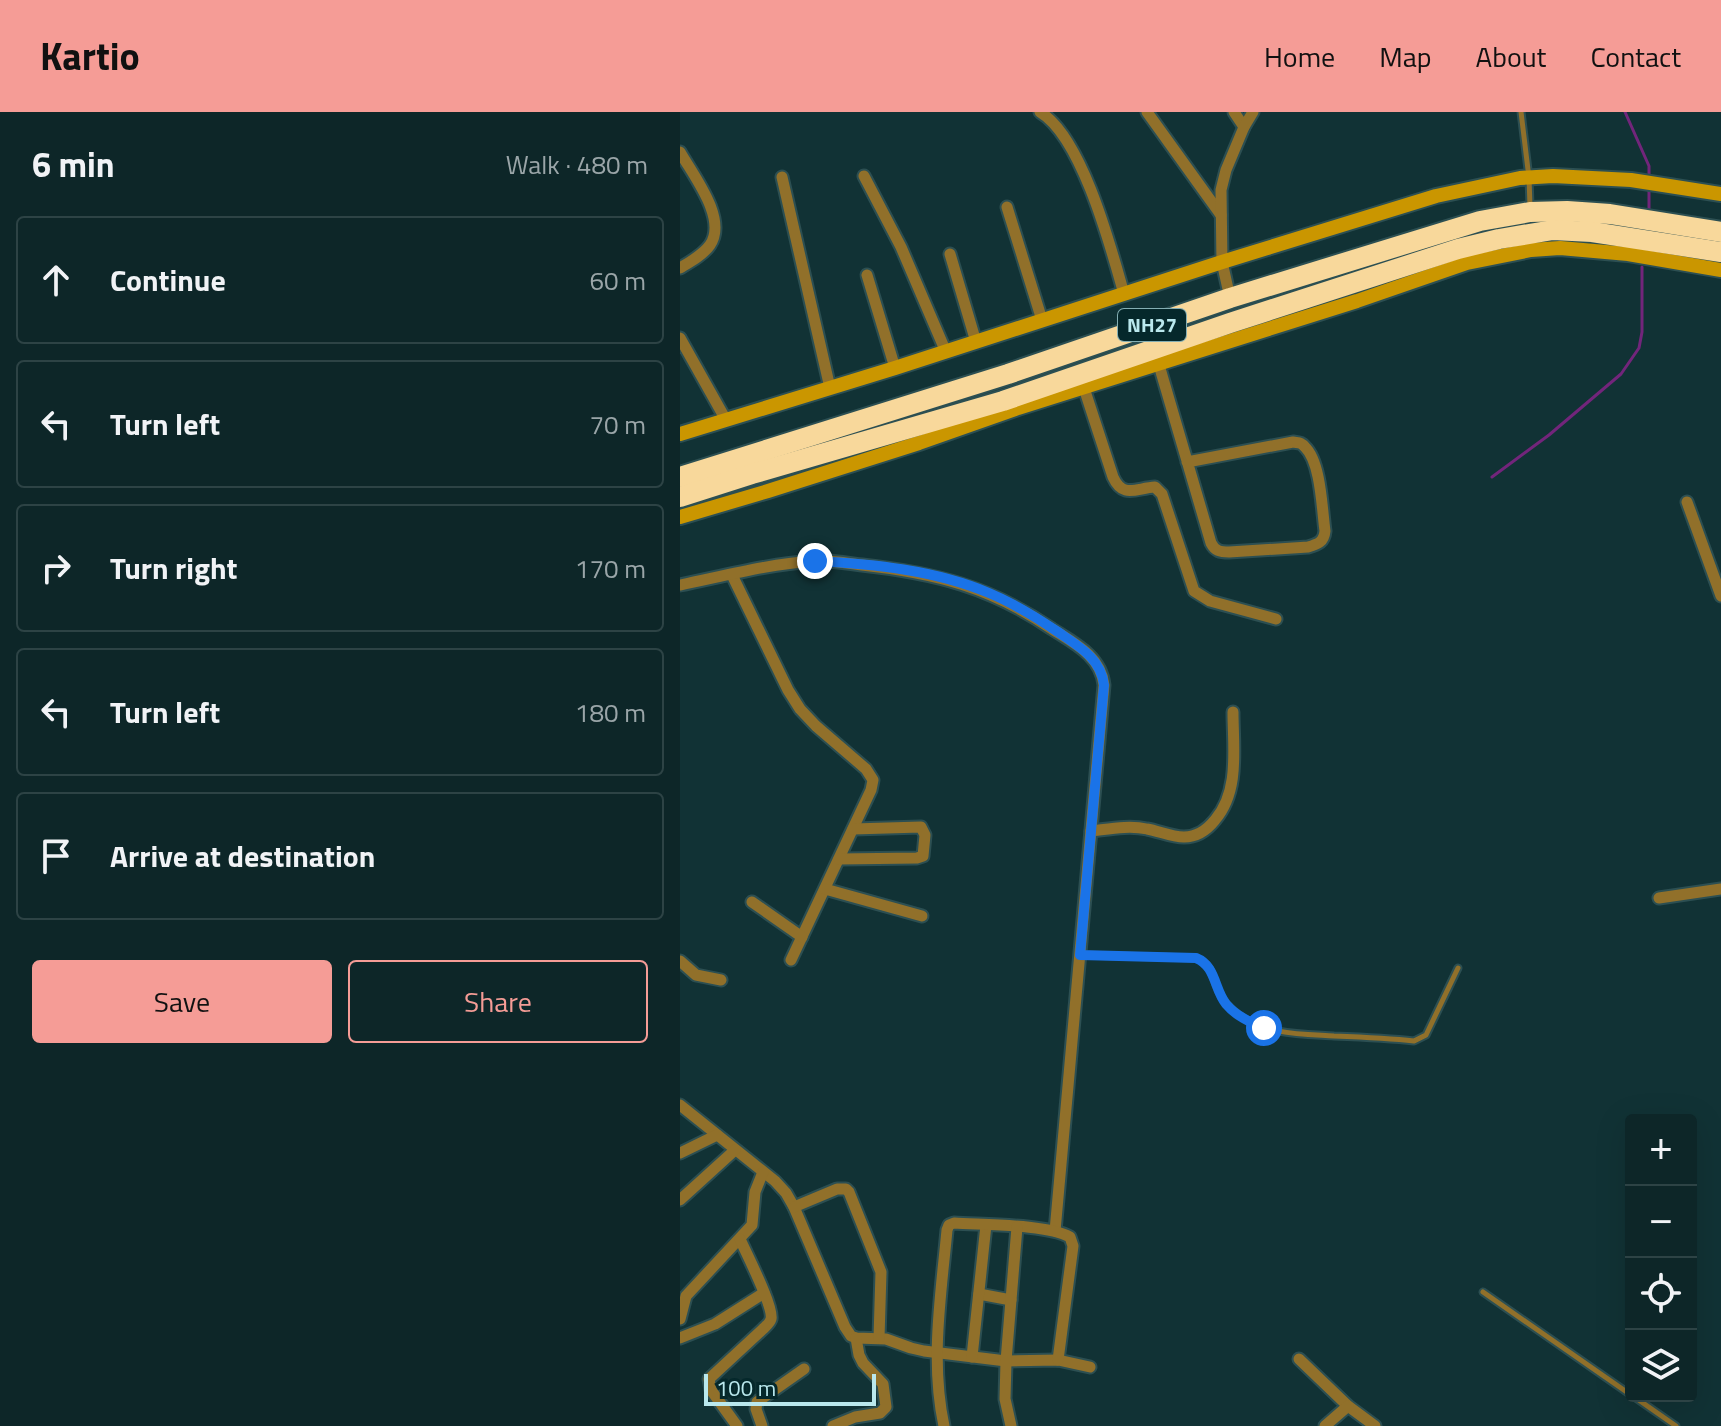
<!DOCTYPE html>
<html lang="en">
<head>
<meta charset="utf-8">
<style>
	:root { --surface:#0d2628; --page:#162e30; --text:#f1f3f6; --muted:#9aa5a8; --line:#2d4345; --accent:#f59c96 }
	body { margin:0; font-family:"Titillium Web",sans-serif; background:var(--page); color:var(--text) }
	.controls { position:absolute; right:24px; bottom:24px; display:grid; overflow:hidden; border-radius:8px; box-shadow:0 8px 32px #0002 }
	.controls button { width:72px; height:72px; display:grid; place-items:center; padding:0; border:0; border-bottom:2px solid var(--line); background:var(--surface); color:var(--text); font:40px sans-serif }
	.scale { position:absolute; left:24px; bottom:20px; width:172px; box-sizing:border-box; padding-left:8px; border:4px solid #bae8ed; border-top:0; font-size:22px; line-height:28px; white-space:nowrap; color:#bae8ed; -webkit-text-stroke:6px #05282b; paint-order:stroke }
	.stop { position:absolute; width:24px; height:24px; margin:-18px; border:6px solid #1a73e8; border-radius:50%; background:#fff }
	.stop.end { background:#1a73e8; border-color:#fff; box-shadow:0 2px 8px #0008 }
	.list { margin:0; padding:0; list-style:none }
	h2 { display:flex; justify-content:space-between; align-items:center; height:104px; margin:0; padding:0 32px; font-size:34px }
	h2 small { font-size:26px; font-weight:400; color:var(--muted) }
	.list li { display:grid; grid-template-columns:52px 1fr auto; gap:24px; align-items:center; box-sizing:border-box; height:128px; margin:0 16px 16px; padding:0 16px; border:2px solid var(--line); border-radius:8px }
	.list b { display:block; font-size:30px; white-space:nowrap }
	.list em { font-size:26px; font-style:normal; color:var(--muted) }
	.actions { display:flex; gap:16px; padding:24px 32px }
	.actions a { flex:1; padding:18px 0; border:2px solid var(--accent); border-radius:8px; text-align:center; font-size:28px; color:var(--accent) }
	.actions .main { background:var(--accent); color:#111 }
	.icon { flex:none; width:44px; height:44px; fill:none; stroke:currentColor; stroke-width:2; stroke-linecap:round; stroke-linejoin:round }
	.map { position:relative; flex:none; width:1041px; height:1314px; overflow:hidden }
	header { display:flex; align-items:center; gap:48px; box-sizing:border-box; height:112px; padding:0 40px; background:var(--accent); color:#111 }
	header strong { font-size:38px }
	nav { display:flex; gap:44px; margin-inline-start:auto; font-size:28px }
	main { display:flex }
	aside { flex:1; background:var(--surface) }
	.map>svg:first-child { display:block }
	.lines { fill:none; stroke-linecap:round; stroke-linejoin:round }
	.stream { stroke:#72257b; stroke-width:3 }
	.lane-casing { stroke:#2c4f52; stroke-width:9 }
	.street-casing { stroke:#2c4f52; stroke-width:15 }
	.secondary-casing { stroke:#2c4f52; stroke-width:18 }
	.highway-casing { stroke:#2c4f52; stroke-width:24 }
	.lane { stroke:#91702a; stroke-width:5 }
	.street { stroke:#91702a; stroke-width:11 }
	.secondary { stroke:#ca9600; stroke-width:14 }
	.highway { stroke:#f8d89b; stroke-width:20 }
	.route { stroke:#1a73e8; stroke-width:10 }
	.labels { text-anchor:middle; stroke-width:6; stroke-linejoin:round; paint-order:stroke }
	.shield { fill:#05282b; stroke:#84aeb3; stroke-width:2 }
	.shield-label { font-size:20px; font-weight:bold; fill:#bae8ed }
</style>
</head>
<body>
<header>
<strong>Kartio</strong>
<nav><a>Home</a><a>Map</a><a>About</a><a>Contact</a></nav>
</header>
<main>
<aside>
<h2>6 min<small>Walk · 480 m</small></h2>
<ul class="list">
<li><svg class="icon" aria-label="ahead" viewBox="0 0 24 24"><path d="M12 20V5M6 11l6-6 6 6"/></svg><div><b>Continue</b></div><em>60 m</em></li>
<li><svg class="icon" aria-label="left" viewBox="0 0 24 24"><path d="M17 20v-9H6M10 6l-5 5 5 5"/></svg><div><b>Turn left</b></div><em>70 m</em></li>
<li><svg class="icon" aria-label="right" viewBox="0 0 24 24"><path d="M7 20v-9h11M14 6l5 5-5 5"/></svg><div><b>Turn right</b></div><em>170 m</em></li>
<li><svg class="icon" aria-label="left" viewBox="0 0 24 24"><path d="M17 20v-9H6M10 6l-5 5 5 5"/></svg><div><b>Turn left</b></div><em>180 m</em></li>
<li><svg class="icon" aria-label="arrive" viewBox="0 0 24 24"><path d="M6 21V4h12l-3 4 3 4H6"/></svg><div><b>Arrive at destination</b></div></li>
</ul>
<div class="actions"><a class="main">Save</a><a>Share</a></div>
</aside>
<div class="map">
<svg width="1041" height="1314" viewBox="0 0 1041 1314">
	<rect width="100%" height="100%" fill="#113235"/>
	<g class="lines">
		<g class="stream">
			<polyline points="945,0 969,54 969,67"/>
			<polyline points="969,75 969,99"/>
			<polyline points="812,365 869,323 941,262 959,236 962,220 962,155"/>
		</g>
		<defs>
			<g id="lane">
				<polyline points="841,0 849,66 850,94"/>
				<path d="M400 843 516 846C533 852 532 866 539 880 543 890 551 897 559 903 587 923 622 922 654 924 681 925 708 926 734 929L746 923 778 856"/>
				<polyline points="803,1180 951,1283"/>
				<polyline points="953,1284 996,1314"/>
			</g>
			<g id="street">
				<path d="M360 0C402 25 431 136 444 182"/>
				<polyline points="467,0 541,103"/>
				<polyline points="554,0 564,15"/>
				<path d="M0 40C13 63 48 107 30 133 23 143 10 150 0 156"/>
				<polyline points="184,64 221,135 266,240"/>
				<polyline points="102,65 150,276"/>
				<polyline points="327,95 362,208"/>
				<polyline points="270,142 296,230"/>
				<polyline points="187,163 215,256"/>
				<polyline points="550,186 542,150 541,78 546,58 564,15 573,0"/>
				<polyline points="0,226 46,308"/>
				<path d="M479 253 531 431C535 439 540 440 549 440L628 435C638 432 644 430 645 419 642 398 641 350 625 335 621 330 619 331 613 330L507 350"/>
				<path d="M404 276 433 365C443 387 456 376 475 375L482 382 514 479 530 489 596 507"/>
				<polyline points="1007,390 1041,484"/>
				<polyline points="52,463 108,578 120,597 136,614 186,657 193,668 191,678 111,848"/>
				<path d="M0 473C44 464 89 452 133 449 149 448 166 451 182 453 255 461 311 475 372 517 394 531 421 544 424 573L375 1119"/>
				<path d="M411 719C429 717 449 713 467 717 479 719 491 725 504 725 517 725 527 718 535 708 560 679 553 636 553 600"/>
				<polyline points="159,747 237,746 243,744 245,723 241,715 173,717"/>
				<polyline points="145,777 242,804"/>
				<polyline points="979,786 1041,777"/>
				<polyline points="72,790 122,825"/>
				<polyline points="0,849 16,863 41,868"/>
				<polyline points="0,993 95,1069 106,1081 114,1095 165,1215 171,1224 176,1226 206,1227 231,1236 244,1239 326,1249 378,1248 410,1255"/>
				<polyline points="0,1041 37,1023"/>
				<polyline points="0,1088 55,1038"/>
				<polyline points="114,1095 157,1077 166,1077 169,1080 201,1160 199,1226"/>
				<polyline points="299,1182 331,1188"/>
				<polyline points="0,1207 6,1184 72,1113 75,1080 83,1060"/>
				<polyline points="0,1226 35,1212 84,1181"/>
				<polyline points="292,1245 306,1113"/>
				<polyline points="619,1247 668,1294 695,1314"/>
				<path d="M57 1314 31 1278 29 1267 83 1217C86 1214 90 1211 91 1207 94 1195 66 1141 60 1127"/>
				<polyline points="82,1314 76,1297 77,1290 124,1257"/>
				<polyline points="153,1314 175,1305 200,1301 206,1295 203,1272 183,1251 179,1243 176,1226"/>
				<path d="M264 1314C250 1249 261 1183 267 1118L269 1113 274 1111C302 1113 368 1112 390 1125L393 1134 378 1248"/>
				<polyline points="331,1314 325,1287 326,1249 337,1115"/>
				<polyline points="645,1314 668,1294"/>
			</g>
			<g id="secondary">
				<polyline points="0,322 215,256 542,150 756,84 840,66 873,64 951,68 1041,82"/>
				<polyline points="0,405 88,379 239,331 338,296 677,189 787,151 851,138 880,136 948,142 1041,158"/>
			</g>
			<g id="highway">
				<polyline points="0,365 328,262 550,186 800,109 850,100 887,99 930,102 1041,120"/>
				<polyline points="0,385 72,362 323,289 550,211 778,137 819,127 873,118 912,120 1041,140"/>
			</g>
		</defs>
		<use href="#lane" class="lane-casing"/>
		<use href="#street" class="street-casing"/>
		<use href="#secondary" class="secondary-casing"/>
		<use href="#highway" class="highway-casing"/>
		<use href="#lane" class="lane"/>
		<use href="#street" class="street"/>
		<use href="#secondary" class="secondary"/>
		<use href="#highway" class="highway"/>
	</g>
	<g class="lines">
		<path class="route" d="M135 449C193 452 255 458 309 481 333 491 356 505 378 520 398 534 421 546 424 573L400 843 516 846C536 854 534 877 546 892 556 904 570 910 584 916"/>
	</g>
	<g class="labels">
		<rect class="shield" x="438" y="197" width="68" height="32" rx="6"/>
		<g class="shield-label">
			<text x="472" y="220">NH27</text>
		</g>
	</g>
</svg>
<div class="controls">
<button>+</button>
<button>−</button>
<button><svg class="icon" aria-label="locate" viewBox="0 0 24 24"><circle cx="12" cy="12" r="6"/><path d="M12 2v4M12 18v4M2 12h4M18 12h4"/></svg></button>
<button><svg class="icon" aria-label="layers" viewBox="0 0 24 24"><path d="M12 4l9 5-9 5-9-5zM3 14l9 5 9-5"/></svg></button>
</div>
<div class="scale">100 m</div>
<div class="stop" style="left:584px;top:916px"></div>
<div class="stop end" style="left:135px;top:449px"></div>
</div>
</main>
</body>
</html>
